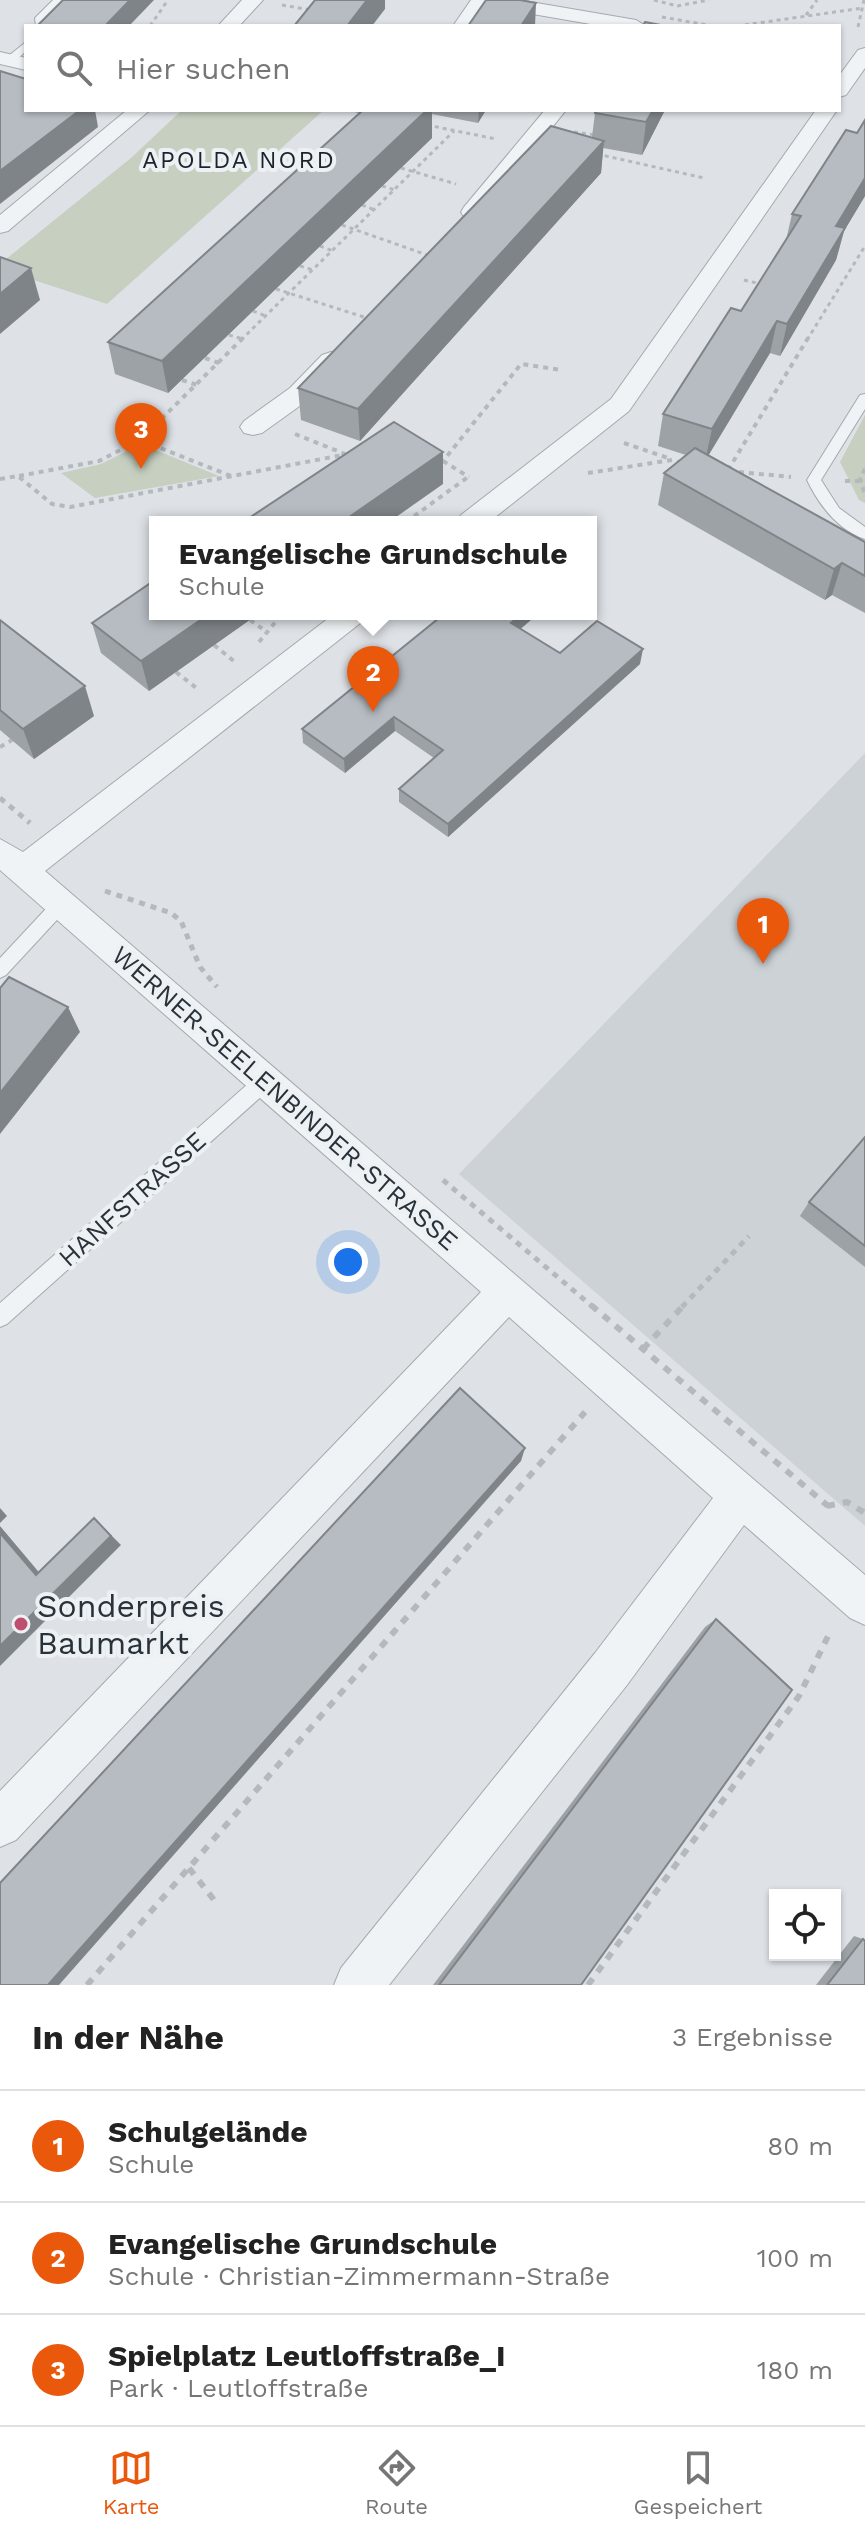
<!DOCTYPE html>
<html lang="de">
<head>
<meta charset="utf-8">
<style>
	:root { --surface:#fff; --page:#f6f6f6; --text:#222; --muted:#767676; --line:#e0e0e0; --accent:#ea580c }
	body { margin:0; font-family:"Work Sans",sans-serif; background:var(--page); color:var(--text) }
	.controls { position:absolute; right:24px; bottom:24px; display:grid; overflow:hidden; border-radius:0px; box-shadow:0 2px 6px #0004 }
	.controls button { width:72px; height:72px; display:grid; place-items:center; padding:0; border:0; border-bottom:2px solid var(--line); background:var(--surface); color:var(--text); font:40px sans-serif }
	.you { position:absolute; left:348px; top:1262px; width:28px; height:28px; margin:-20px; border:6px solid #fff; border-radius:50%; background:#1a73e8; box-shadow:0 0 0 12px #1a73e833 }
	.badge { display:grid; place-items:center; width:52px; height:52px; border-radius:50%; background:var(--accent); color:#fff; font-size:26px; font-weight:700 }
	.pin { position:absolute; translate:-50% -66px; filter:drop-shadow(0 2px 4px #0008) }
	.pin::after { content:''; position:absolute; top:42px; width:28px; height:24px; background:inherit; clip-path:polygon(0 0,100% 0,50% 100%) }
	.popup { position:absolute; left:149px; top:516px; width:448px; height:104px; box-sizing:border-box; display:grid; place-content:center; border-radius:0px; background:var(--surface); filter:drop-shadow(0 2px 6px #0005); font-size:26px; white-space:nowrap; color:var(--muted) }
	.popup b { font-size:30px; color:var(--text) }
	.popup::after { content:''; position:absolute; left:50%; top:100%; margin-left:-16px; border:16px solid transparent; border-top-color:var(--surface) }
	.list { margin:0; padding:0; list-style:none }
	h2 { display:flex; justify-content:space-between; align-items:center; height:104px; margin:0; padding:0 32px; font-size:34px }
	h2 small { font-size:26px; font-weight:400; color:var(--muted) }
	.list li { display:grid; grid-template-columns:52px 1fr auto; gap:24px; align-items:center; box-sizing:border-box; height:112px; padding:0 32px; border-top:2px solid var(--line) }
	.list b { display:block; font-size:30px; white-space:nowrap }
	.list p { margin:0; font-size:26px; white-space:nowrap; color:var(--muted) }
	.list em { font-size:26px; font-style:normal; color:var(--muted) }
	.icon { flex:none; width:44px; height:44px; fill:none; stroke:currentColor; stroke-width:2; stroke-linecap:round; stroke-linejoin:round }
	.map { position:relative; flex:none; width:865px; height:1985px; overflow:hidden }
	.search { position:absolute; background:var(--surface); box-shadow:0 2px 6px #0004; left:24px; right:24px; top:24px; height:88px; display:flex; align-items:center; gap:20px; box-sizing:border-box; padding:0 28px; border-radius:0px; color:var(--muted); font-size:30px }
	.sheet { height:440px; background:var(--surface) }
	nav { display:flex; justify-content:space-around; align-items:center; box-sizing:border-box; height:112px; border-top:2px solid var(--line); background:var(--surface); font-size:22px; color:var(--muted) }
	nav a { display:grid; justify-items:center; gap:4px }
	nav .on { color:var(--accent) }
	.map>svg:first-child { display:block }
	.built { fill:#cdd2d7 }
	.green { fill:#c6cfc0 }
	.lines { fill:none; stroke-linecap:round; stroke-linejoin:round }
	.service-casing { stroke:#a4aaaf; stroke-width:2 }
	.minor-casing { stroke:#a4aaaf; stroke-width:2 }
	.path-far3 { stroke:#b4b9bd; stroke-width:3; stroke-dasharray:4 4; stroke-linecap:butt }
	.path-far2 { stroke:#b4b9bd; stroke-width:4; stroke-dasharray:5 5; stroke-linecap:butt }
	.path-far1 { stroke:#b4b9bd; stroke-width:5; stroke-dasharray:6 6; stroke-linecap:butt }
	.path { stroke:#b4b9bd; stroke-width:6; stroke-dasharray:8 8; stroke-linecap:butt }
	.service { fill:#f0f3f5; fill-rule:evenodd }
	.minor { fill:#f0f3f5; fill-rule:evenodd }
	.wall { fill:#9da2a7 }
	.shaded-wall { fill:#7f8488 }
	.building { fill:#b6bcc2; stroke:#7f8488; stroke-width:2 }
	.poi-dot { fill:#bf4f6f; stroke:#edf1f4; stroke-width:3 }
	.labels { text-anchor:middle; stroke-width:8; stroke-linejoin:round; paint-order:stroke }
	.far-neighbourhood-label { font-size:24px; letter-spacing:2px; fill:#1b232c; stroke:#edf1f4 }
	.street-label { font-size:26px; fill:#29323b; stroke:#edf1f4 }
	.near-poi-label { font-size:32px; fill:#29323b; stroke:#edf1f4; text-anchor:start }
</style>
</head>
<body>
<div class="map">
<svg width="865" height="1985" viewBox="0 0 865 1985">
	<rect width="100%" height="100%" fill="#dee2e6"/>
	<polygon class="built" points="865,753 865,1526 459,1174"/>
	<g class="green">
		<polygon points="182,110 324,110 107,304 0,269 0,264 131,158"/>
		<polygon points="865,415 865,503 859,500 840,462"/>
		<polygon points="141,444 219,476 95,498 61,473 101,464"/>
	</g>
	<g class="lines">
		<defs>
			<g id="service">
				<polygon points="53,0 64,0 45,19 46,26 36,26 35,18"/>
				<polygon points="26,42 26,51 14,62 6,62 6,58"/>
				<path d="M865 394V409L821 480 839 508 865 527V539C838 530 819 505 807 480L860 395Z"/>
				<polygon points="62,896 68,898 71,903 68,908 6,975 0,978 0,958 56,898"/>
				<polygon points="265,1073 272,1075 274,1081 272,1087 7,1324 0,1327 0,1303 258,1075"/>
			</g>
			<g id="minor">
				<polygon points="242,0 263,0 239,26 218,26"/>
				<polygon points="471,0 519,0 636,20 646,26 602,26 487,6 473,26 453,26"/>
				<polygon points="865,48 865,68 846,95 839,97 839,76 858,50"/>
				<polygon points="0,52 26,58 26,70 0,64"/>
				<polygon points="127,110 150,110 8,231 0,233 0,215"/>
				<polygon points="545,110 566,110 480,217 464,217 461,212 464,207"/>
				<polygon points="816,110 837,110 629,411 489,522 457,522 461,515 611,399"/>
				<polygon points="331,352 340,355 343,360 308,400 262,433 253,435 244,433 240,427 244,421 290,388 322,355"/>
				<polygon points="334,614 367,614 363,621 45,871 865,1575 865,1625 850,1618 744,1525 627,1685 389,1985 334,1985 341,1968 595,1653 713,1498 509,1317 16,1840 0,1847 0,1791 481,1292 0,870 0,839 23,852"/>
			</g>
		</defs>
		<use href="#service" class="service-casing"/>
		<use href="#minor" class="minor-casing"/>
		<g class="path-far3">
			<polyline points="654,0 677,6 709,0"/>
			<polyline points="282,5 311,10"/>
			<polyline points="806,15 817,0"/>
			<polyline points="662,17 713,26"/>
			<polyline points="150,26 168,0"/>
			<polyline points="737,26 863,8"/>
			<polyline points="858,27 864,0"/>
			<polyline points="348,110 366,113"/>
			<polyline points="427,125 496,139"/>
			<polyline points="574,132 596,135"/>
			<polyline points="597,154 704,178"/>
			<polyline points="401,168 456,184"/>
			<polyline points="382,186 395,190"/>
			<polyline points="362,205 375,210"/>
			<polyline points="342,225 430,256"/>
			<polyline points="320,246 333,251"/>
			<polyline points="300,266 313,270"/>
			<polyline points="744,280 765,285"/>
			<polyline points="276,289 370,319"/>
			<polyline points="253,311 266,316"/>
			<polyline points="229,335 243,339"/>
			<polyline points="241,340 454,131"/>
			<polyline points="807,340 865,246"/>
		</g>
		<g class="path-far2">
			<polyline points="205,358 219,363"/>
			<polyline points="182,380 197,385"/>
			<polyline points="295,434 345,454"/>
			<polyline points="140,440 243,338"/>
			<polyline points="624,443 671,459"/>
			<polyline points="440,460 443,461 521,364 561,370"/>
			<polyline points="443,461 469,477"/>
			<polyline points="865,469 860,478 865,495"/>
			<polyline points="728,470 808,338"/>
			<polyline points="729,471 791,477"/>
			<polyline points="588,473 672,460 684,464"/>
			<polyline points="19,476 99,461 140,440 231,476"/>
			<polyline points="0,479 18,476 52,504 70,507 348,454"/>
			<polyline points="845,481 860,481"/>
			<polyline points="406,522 468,477"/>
			<polyline points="250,620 267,632"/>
			<polyline points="259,642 282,614"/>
			<polyline points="214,645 235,662"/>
			<polyline points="176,672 199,690"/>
			<polyline points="0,747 12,740"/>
		</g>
		<g class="path-far1">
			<polyline points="0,798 30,823"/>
			<polyline points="105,891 171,913 181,921 200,967 217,987"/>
			<polyline points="443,1180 593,1307"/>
			<polyline points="682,1307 749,1236"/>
		</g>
		<g class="path">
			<polyline points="591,1305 828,1506"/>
			<polyline points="643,1349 684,1305"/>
			<polyline points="827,1506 847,1502 865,1513"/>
			<polyline points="189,1868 218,1905"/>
			<polyline points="87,1985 585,1412"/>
			<polyline points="588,1985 799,1696 831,1630"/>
		</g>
		<use href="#service" class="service"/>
		<use href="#minor" class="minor"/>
	</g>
	<g class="wall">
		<polygon points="363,110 486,110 478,123 432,114 432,138 168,393 115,374 108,342"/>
		<polygon points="665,110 642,155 603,148 601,173 360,441 301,420 298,388 592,137 595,113"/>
		<polygon points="865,120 865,196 844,231 836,260 780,356 770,353 708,456 865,542 865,613 832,595 825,600 658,505 664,473 686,455 658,446 663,414 741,311 786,240 792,214 857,133"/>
		<polygon points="155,614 258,614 149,691 101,653 92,623"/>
		<polygon points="0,620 94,716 34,759 0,730"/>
		<polygon points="521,629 560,653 640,664 448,837 399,802 399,789 434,758 395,731 345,773 303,743 302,729"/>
		<polygon points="865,1137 865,1267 800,1216 809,1202"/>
		<polygon points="716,1619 581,1985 433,1985 705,1627"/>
		<polygon points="854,1936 863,1939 865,1985 816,1985"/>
	</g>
	<g class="shaded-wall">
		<polygon points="130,0 154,0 129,26 105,26"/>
		<polygon points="367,0 385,0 385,9 372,26 347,26"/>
		<polygon points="536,3 535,26 521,26"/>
		<polygon points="80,110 95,110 98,127 0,204 0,171"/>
		<polygon points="427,110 432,110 432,138 168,393 162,361"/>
		<polygon points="479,110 486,110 478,123"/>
		<polygon points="653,110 665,110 642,155 646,122"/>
		<polygon points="604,141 601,173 360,441 358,409"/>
		<polygon points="865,178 865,196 844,231 836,260 780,356 787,324 836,226"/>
		<polygon points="31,268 40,300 0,334 0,294"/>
		<polygon points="777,321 770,353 705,461 712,429"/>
		<polygon points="443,452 443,484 389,522 342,522"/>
		<polygon points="842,563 832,595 825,600 834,569"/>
		<polygon points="209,614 258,614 149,691 141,661"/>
		<polygon points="522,614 538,614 510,638 511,623"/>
		<polygon points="643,649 640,664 448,837 448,824"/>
		<polygon points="85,686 94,716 34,759 23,729"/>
		<polygon points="394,717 395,731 345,773 344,759"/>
		<polygon points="68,1007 80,1032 0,1134 0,1093"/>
		<polygon points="525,1448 521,1461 59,1985 48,1985"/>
		<polygon points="0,1508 7,1516 0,1523"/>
		<polygon points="94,1518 121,1545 0,1666 0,1646"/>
		<polygon points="0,1526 48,1583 36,1575 0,1533"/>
	</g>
	<g class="building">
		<polygon points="63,0 130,0 105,26 37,26"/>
		<polygon points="315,0 367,0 347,26 294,26"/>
		<polygon points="486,0 520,0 536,3 521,26 468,26"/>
		<polygon points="645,22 666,26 643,26"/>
		<polygon points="0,71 26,79 26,110 80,110 0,171"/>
		<polygon points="363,110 427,110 162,361 108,342"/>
		<polygon points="596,110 653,110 646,122 595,113"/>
		<polygon points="865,120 865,178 836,226 845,228 787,324 777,321 712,429 663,414 731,308 741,311 801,216 792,214 846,130 857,133"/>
		<polygon points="551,126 604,141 358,409 298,388"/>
		<polygon points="0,257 31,268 0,294"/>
		<polygon points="394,422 443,452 342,522 243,522"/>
		<polygon points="695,448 865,542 865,576 842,563 834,569 664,473"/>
		<polygon points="155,580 155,614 209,614 141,661 92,623"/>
		<polygon points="444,614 522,614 511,623 560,653 597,621 643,649 448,824 399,789 443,750 394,717 344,759 302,729"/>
		<polygon points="0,620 85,686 23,729 0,710"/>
		<polygon points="9,977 68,1007 0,1093 0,988"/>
		<polygon points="865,1137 865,1246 809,1202"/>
		<polygon points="460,1388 525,1448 48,1985 0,1985 0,1883"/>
		<polygon points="94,1518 111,1536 0,1646 0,1533 36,1575"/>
		<polygon points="716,1619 792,1690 581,1985 439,1985"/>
		<polygon points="863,1939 865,1941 865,1985 827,1985"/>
	</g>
	<circle class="poi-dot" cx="21" cy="1624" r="8"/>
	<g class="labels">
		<g class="far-neighbourhood-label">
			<text x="239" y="168">APOLDA NORD</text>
		</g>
		<g class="street-label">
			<text transform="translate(285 1098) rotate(41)" y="9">WERNER-SEELENBINDER-STRASSE</text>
			<text transform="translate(132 1199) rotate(-42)" y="9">HANFSTRASSE</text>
		</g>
		<g class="near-poi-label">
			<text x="37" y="1617">Sonderpreis<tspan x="37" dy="37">Baumarkt</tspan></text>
		</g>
	</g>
</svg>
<div class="controls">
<button><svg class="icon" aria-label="locate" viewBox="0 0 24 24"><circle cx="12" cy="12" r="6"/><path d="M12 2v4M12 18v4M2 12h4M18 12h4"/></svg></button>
</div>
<div class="you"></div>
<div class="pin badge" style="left:763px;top:964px">1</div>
<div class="pin badge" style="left:373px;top:712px">2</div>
<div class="popup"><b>Evangelische Grundschule</b>Schule</div>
<div class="pin badge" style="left:141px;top:469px">3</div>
<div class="search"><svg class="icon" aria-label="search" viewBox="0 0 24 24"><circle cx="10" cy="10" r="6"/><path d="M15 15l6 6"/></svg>Hier suchen</div>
</div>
<section class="sheet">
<h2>In der Nähe<small>3 Ergebnisse</small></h2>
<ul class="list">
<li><span class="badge">1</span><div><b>Schulgelände</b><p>Schule</p></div><em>80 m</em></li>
<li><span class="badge">2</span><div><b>Evangelische Grundschule</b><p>Schule · Christian-Zimmermann-Straße</p></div><em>100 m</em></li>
<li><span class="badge">3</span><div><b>Spielplatz Leutloffstraße_I</b><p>Park · Leutloffstraße</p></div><em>180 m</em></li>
</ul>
</section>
<nav>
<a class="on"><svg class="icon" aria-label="map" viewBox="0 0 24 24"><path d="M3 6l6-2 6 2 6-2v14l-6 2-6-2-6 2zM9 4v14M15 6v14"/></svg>Karte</a>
<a><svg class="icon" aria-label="directions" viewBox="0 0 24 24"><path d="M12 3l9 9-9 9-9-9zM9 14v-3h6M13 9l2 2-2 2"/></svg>Route</a>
<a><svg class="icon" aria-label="saved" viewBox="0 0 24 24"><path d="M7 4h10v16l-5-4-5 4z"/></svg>Gespeichert</a>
</nav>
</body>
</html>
